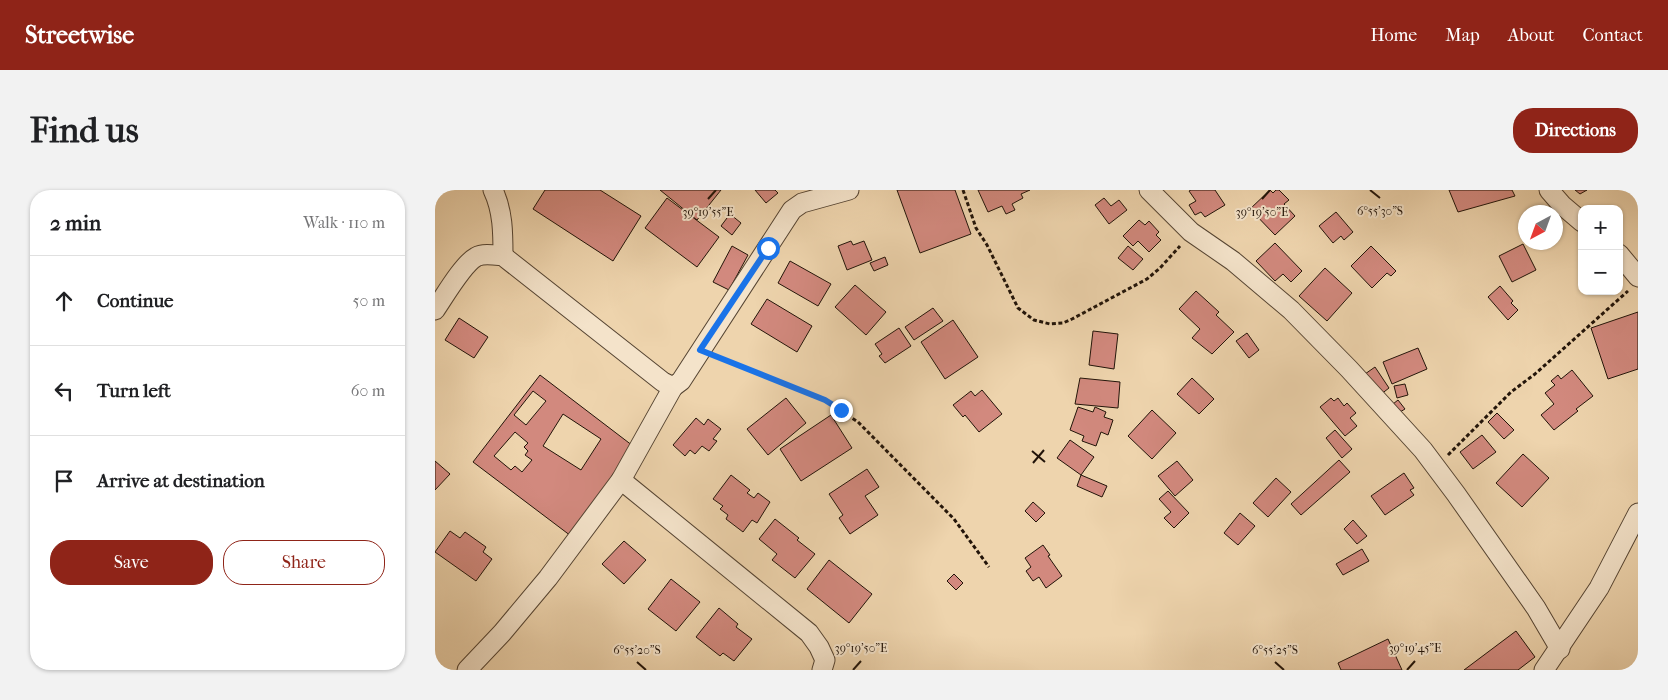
<!DOCTYPE html>
<html lang="en">
<head>
<meta charset="utf-8">
<style>
	:root { --surface:#fff; --page:#f2f2f2; --text:#202124; --muted:#757577; --line:#e0e0e0; --accent:#8f2418 }
	body { margin:0; font-family:"IM FELL French Canon",serif; background:var(--page); color:var(--text) }
	.controls { position:absolute; right:15px; top:15px; display:grid; overflow:hidden; border-radius:10px; box-shadow:0 1px 4px #0004 }
	.controls button { width:45px; height:45px; display:grid; place-items:center; padding:0; border:0; border-bottom:1px solid var(--line); background:var(--surface); color:var(--text); font:25px sans-serif }
	.compass { position:absolute; left:1083px; top:15px; width:45px; height:45px; border-radius:50%; background:var(--surface); box-shadow:0 1px 4px #0004; rotate:221deg }
	.stop { position:absolute; width:15px; height:15px; margin:-11px; border:4px solid #1a73e8; border-radius:50%; background:#fff }
	.stop.end { background:#1a73e8; border-color:#fff; box-shadow:0 1px 5px #0008 }
	.list { margin:0; padding:0; list-style:none }
	h2 { display:flex; justify-content:space-between; align-items:center; height:65px; margin:0; padding:0 20px; font-size:21px }
	h2 small { font-size:16px; font-weight:400; color:var(--muted) }
	.list li { display:grid; grid-template-columns:32px 1fr auto; gap:15px; align-items:center; box-sizing:border-box; height:90px; padding:0 20px; border-top:1px solid var(--line) }
	.list b { display:block; font-size:19px; white-space:nowrap }
	.list em { font-size:16px; font-style:normal; color:var(--muted) }
	.actions { display:flex; gap:10px; padding:15px 20px }
	.actions a { flex:1; padding:11px 0; border:1px solid var(--accent); border-radius:20px; text-align:center; font-size:18px; color:var(--accent) }
	.actions .main { background:var(--accent); color:#fff }
	.icon { flex:none; width:28px; height:28px; fill:none; stroke:currentColor; stroke-width:2; stroke-linecap:round; stroke-linejoin:round }
	.map { position:relative; flex:none; width:1203px; height:480px; overflow:hidden; border-radius:20px }
	header { display:flex; align-items:center; gap:30px; box-sizing:border-box; height:70px; padding:0 25px; background:var(--accent); color:#fff }
	header strong { font-size:24px }
	nav { display:flex; gap:28px; margin-inline-start:auto; font-size:18px }
	.intro { display:flex; align-items:center; justify-content:space-between; box-sizing:border-box; height:120px; padding:0 30px }
	h1 { margin:0; font-size:35px }
	.button { padding:12px 22px; border-radius:20px; background:var(--accent); color:#fff; font-size:18px; font-weight:700 }
	main { display:flex; gap:30px; padding:0 30px }
	aside { flex:1; background:var(--surface); border-radius:20px; box-shadow:0 1px 4px #0004 }
	.map>svg:first-child { display:block }
	.building { fill:#d2897e; stroke:#221409; fill-rule:evenodd }
	.lines { fill:none; stroke-linecap:round; stroke-linejoin:round }
	.street-casing { stroke:#554432; stroke-width:21 }
	.path { stroke:#221409; stroke-width:3; stroke-dasharray:4 2.5; stroke-linecap:butt }
	.street { stroke:#f4e3ca; stroke-width:19 }
	.route { stroke:#1a73e8; stroke-width:6 }
	.ticks { fill:none; stroke:#221409; stroke-width:2 }
	.ticks-label { font-size:12px; text-anchor:middle; fill:#221409; stroke:#f4e3ca; stroke-width:4; stroke-linejoin:round; paint-order:stroke }
</style>
</head>
<body>
<header>
<strong>Streetwise</strong>
<nav><a>Home</a><a>Map</a><a>About</a><a>Contact</a></nav>
</header>
<div class="intro"><h1>Find us</h1><a class="button">Directions</a></div>
<main>
<aside>
<h2>2 min<small>Walk · 110 m</small></h2>
<ul class="list">
<li><svg class="icon" aria-label="ahead" viewBox="0 0 24 24"><path d="M12 20V5M6 11l6-6 6 6"/></svg><div><b>Continue</b></div><em>50 m</em></li>
<li><svg class="icon" aria-label="left" viewBox="0 0 24 24"><path d="M17 20v-9H6M10 6l-5 5 5 5"/></svg><div><b>Turn left</b></div><em>60 m</em></li>
<li><svg class="icon" aria-label="arrive" viewBox="0 0 24 24"><path d="M6 21V4h12l-3 4 3 4H6"/></svg><div><b>Arrive at destination</b></div></li>
</ul>
<div class="actions"><a class="main">Save</a><a>Share</a></div>
</aside>
<div class="map">
<svg width="1203" height="480" viewBox="0 0 1203 480">
	<rect width="100%" height="100%" fill="#eed4ad"/>
	<filter id="stains"><feTurbulence type="fractalNoise" baseFrequency=".004" numOctaves="4"/><feColorMatrix values="0 0 0 0 .2 0 0 0 0 .09 0 0 0 0 .02 0 0 0 .5 -.17"/></filter>
	<radialGradient id="worn" r=".72"><stop offset=".6" stop-color="#630" stop-opacity="0"/><stop offset="1" stop-color="#630" stop-opacity=".3"/></radialGradient>
	<g class="building">
		<polygon points="110,0 165,0 206,26 178,71 98,19"/>
		<polygon points="225,0 286,0 262,30"/>
		<polygon points="320,0 340,0 343,3 331,13"/>
		<polygon points="462,0 520,0 536,44 485,63"/>
		<polygon points="543,0 595,0 586,4 588,8 577,14 580,20 571,24 567,16 553,22"/>
		<polygon points="756,0 780,0 790,15 770,27 766,22 760,25 754,15 761,11 754,1"/>
		<polygon points="835,0 838,3 841,0 844,0 854,10 849,14 860,26 840,45 815,19"/>
		<polygon points="1014,0 1077,0 1080,6 1023,22"/>
		<polygon points="1140,0 1152,0 1145,4"/>
		<polygon points="232,8 284,47 262,77 210,38"/>
		<polygon points="669,8 676,16 684,10 692,20 674,34 660,15"/>
		<polygon points="901,22 918,42 909,50 906,46 898,53 884,36"/>
		<polygon points="295,24 306,33 297,45 286,36"/>
		<polygon points="704,30 710,35 714,31 724,42 721,45 726,50 714,62 703,51 698,56 688,46"/>
		<polygon points="416,51 418,55 429,51 437,70 412,80 403,56"/>
		<polygon points="840,53 867,81 856,92 848,84 840,91 821,71"/>
		<polygon points="1088,54 1101,80 1077,92 1064,66"/>
		<polygon points="297,56 313,65 294,100 278,92"/>
		<polygon points="693,56 708,69 698,80 683,68"/>
		<polygon points="936,56 961,81 956,86 952,83 937,98 916,76"/>
		<polygon points="450,67 453,75 439,81 435,73"/>
		<polygon points="355,71 396,94 383,116 343,93"/>
		<polygon points="890,78 917,103 892,131 864,106"/>
		<polygon points="420,95 451,122 431,145 400,117"/>
		<polygon points="1065,96 1078,111 1076,113 1083,120 1073,130 1053,107"/>
		<polygon points="761,101 784,122 781,125 799,142 777,164 757,148 765,139 744,119"/>
		<polygon points="332,109 377,136 362,162 316,134"/>
		<polygon points="498,118 508,131 479,150 470,137"/>
		<polygon points="1203,122 1203,179 1173,189 1156,138"/>
		<polygon points="24,128 53,147 39,168 10,150"/>
		<polygon points="518,130 543,167 510,189 486,152"/>
		<polygon points="464,138 476,156 450,173 444,166 447,164 440,154"/>
		<polygon points="658,141 683,144 679,179 654,175"/>
		<polygon points="812,143 824,160 814,168 801,151"/>
		<polygon points="983,158 992,179 957,194 948,172"/>
		<polygon points="940,177 954,198 945,205 930,184"/>
		<polygon points="1137,180 1158,206 1141,219 1143,221 1119,240 1106,225 1119,214 1110,203 1120,195 1116,191 1123,185 1126,189"/>
		<path d="M105 185 202 259 136 346 38 272ZM98 201 111 211 91 235 79 225ZM128 224 166 249 146 280 108 256ZM80 242 93 253 89 257 93 261 90 265 97 270 87 282 80 276 76 280 59 266Z"/>
		<polygon points="645,188 685,192 683,218 640,214"/>
		<polygon points="757,188 779,209 764,224 742,204"/>
		<polygon points="970,194 973,205 962,208 959,196"/>
		<polygon points="547,200 567,224 544,242 530,225 528,227 518,215 536,201 540,206"/>
		<polygon points="351,208 371,233 333,265 312,239"/>
		<polygon points="896,208 899,211 903,208 909,216 912,213 921,223 915,228 922,236 910,246 885,217"/>
		<polygon points="963,210 970,219 965,222 958,214"/>
		<polygon points="643,217 658,222 660,217 671,222 669,227 678,230 673,245 666,242 661,256 647,251 649,246 635,240"/>
		<polygon points="717,220 741,243 717,269 693,246"/>
		<polygon points="1062,223 1079,240 1069,249 1053,232"/>
		<polygon points="396,225 417,258 366,291 345,259"/>
		<polygon points="261,228 269,235 273,229 286,239 278,249 282,251 274,261 267,256 260,264 255,260 250,266 238,255"/>
		<polygon points="900,240 917,259 907,268 891,248"/>
		<polygon points="1047,245 1061,262 1038,279 1025,262"/>
		<polygon points="635,250 659,267 646,285 622,268"/>
		<polygon points="1088,264 1114,288 1087,317 1061,293"/>
		<polygon points="904,270 915,282 866,325 856,314"/>
		<polygon points="0,271 15,284 0,300"/>
		<polygon points="742,271 758,290 740,306 723,286"/>
		<polygon points="432,279 444,297 430,306 443,325 415,344 404,328 408,325 394,304"/>
		<polygon points="969,283 979,298 975,300 979,305 950,325 936,306"/>
		<polygon points="296,285 315,300 312,303 319,308 323,303 335,312 322,333 317,330 308,342 291,329 293,325 285,319 288,316 278,309"/>
		<polygon points="646,285 672,296 667,307 642,296"/>
		<polygon points="841,288 856,302 833,327 818,313"/>
		<polygon points="733,301 754,323 739,338 729,328 736,322 724,309"/>
		<polygon points="598,312 610,323 601,332 590,321"/>
		<polygon points="805,323 820,336 803,355 789,343"/>
		<polygon points="340,329 364,348 362,350 380,364 360,388 337,370 342,364 324,349"/>
		<polygon points="918,330 932,346 922,354 909,339"/>
		<polygon points="15,341 25,348 30,342 51,357 48,362 57,369 41,391 0,362"/>
		<polygon points="189,351 211,370 189,394 167,374"/>
		<polygon points="608,355 615,365 613,366 627,386 611,398 604,387 598,391 591,381 596,377 590,368"/>
		<polygon points="927,359 934,371 908,385 901,374"/>
		<polygon points="394,370 437,404 414,433 372,399"/>
		<polygon points="519,384 528,393 521,400 512,391"/>
		<polygon points="236,389 265,412 241,441 213,419"/>
		<polygon points="284,418 303,434 301,437 317,449 299,471 288,463 285,466 261,447"/>
		<polygon points="1081,441 1100,467 1083,480 1029,480"/>
		<polygon points="953,449 967,480 906,480 903,473"/>
	</g>
	<g class="lines">
		<defs>
			<g id="street">
				<path d="M58 0C68 21 68 43 68 66"/>
				<polyline points="714,0 756,42 798,71 856,120 914,179 988,260 1021,304 1101,418 1125,459"/>
				<polyline points="1114,0 1127,15 1147,32"/>
				<polyline points="1184,64 1203,87"/>
				<path d="M0 120C9 107 28 74 41 67 48 63 59 65 68 66L228 192 238 197 246 191 357 20 367 13 414 0"/>
				<polyline points="186,290 374,443 384,457 390,470 387,480"/>
				<polyline points="32,480 67,443 113,388 186,290 238,197"/>
				<polyline points="1109,480 1164,398 1203,323"/>
			</g>
		</defs>
		<use href="#street" class="street-casing"/>
		<g class="path">
			<polyline points="528,0 541,38 552,55 583,118 599,130 615,134 628,133 637,129 712,89 725,78 745,56"/>
			<polyline points="282,167 390,210 423,232 519,329 554,377"/>
			<polyline points="1013,265 1076,202 1100,184 1193,101"/>
		</g>
		<use href="#street" class="street"/>
	</g>
	<g class="lines">
		<polyline class="route" points="333,58 265,160 390,210 406,220"/>
	</g>
	<path class="ticks" d="M935 0 945 8M273 9 281 0M827 9 835 0M597 261 610 272M598 273 609 260M202 472 211 480M840 472 849 480M418 480 426 471M972 480 980 471"/>
	<g class="ticks-label">
		<text x="945" y="25">6°55'30"S</text>
		<text x="273" y="26">39°19'55"E</text>
		<text x="827" y="26">39°19'50"E</text>
		<text x="426" y="462">39°19'50"E</text>
		<text x="980" y="462">39°19'45"E</text>
		<text x="202" y="464">6°55'20"S</text>
		<text x="840" y="464">6°55'25"S</text>
	</g>
	<rect width="100%" height="100%" filter="url(#stains)"/>
	<rect width="100%" height="100%" fill="url(#worn)"/>
</svg>
<div class="controls">
<button>+</button>
<button>−</button>
</div>
<svg class="compass" viewBox="-18 -18 36 36"><path d="M0-13l5 13h-10z" fill="#e53935"/><path d="M0 13l5-13h-10z" fill="#757577"/></svg>
<div class="stop" style="left:333px;top:58px"></div>
<div class="stop end" style="left:406px;top:220px"></div>
</div>
</main>
</body>
</html>
